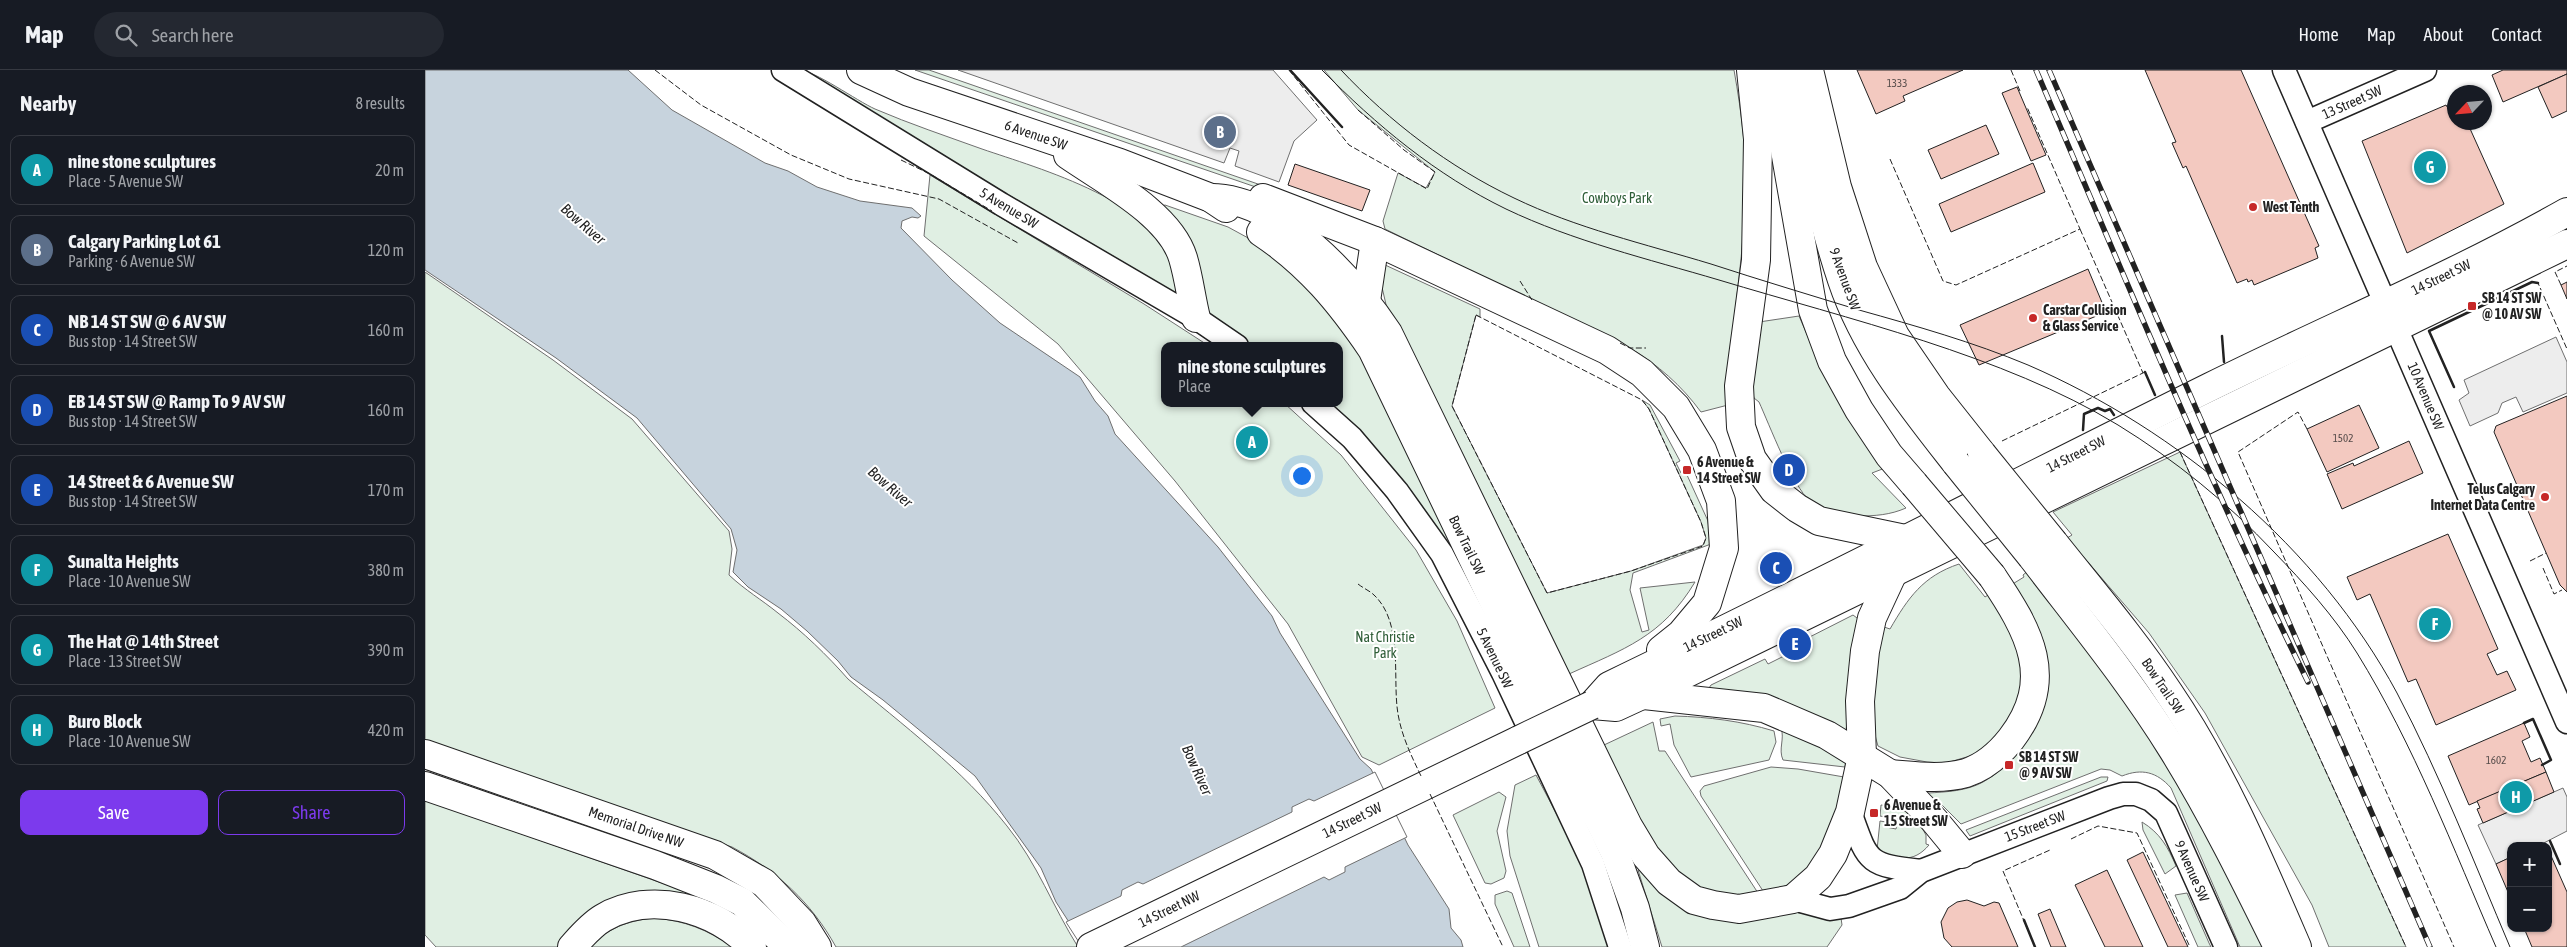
<!DOCTYPE html>
<html lang="en">
<head>
<meta charset="utf-8">
<style>
	:root { --surface:#171b24; --page:#242831; --text:#f1f3f6; --muted:#9ea1a6; --line:#363941; --accent:#7c3aed }
	body { margin:0; font-family:"Asap Condensed",sans-serif; background:var(--page); color:var(--text) }
	.controls { position:absolute; right:15px; bottom:15px; display:grid; overflow:hidden; border-radius:10px; box-shadow:0 1px 4px #0004 }
	.controls button { width:45px; height:45px; display:grid; place-items:center; padding:0; border:0; border-bottom:1px solid var(--line); background:var(--surface); color:var(--text); font:25px sans-serif }
	.compass { position:absolute; left:2022px; top:15px; width:45px; height:45px; border-radius:50%; background:var(--surface); box-shadow:0 1px 4px #0004; rotate:244deg }
	.you { position:absolute; left:876px; top:405px; width:18px; height:18px; margin:-12px; border:4px solid #fff; border-radius:50%; background:#1a73e8; box-shadow:0 0 0 8px #1a73e833 }
	.badge { display:grid; place-items:center; width:32px; height:32px; border-radius:50%; background:var(--accent); color:#fff; font-size:16px; font-weight:700 }
	.pin { position:absolute; translate:-50% -50%; border:2px solid #fff; box-shadow:0 1px 5px #0006 }
	.popup { position:absolute; left:736px; top:272px; width:182px; height:65px; box-sizing:border-box; display:grid; place-content:center; border-radius:10px; background:var(--surface); filter:drop-shadow(0 1px 4px #0005); font-size:16px; white-space:nowrap; color:var(--muted) }
	.popup b { font-size:19px; color:var(--text) }
	.popup::after { content:''; position:absolute; left:50%; top:100%; margin-left:-10px; border:10px solid transparent; border-top-color:var(--surface) }
	.list { margin:0; padding:0; list-style:none }
	h2 { display:flex; justify-content:space-between; align-items:center; height:65px; margin:0; padding:0 20px; font-size:21px }
	h2 small { font-size:16px; font-weight:400; color:var(--muted) }
	.list li { display:grid; grid-template-columns:32px 1fr auto; gap:15px; align-items:center; box-sizing:border-box; height:70px; margin:0 10px 10px; padding:0 10px; border:1px solid var(--line); border-radius:10px }
	.list b { display:block; font-size:19px; white-space:nowrap }
	.list p { margin:0; font-size:16px; white-space:nowrap; color:var(--muted) }
	.list em { font-size:16px; font-style:normal; color:var(--muted) }
	.actions { display:flex; gap:10px; padding:15px 20px }
	.actions a { flex:1; padding:11px 0; border:1px solid var(--accent); border-radius:10px; text-align:center; font-size:18px; color:var(--accent) }
	.actions .main { background:var(--accent); color:#fff }
	.icon { flex:none; width:28px; height:28px; fill:none; stroke:currentColor; stroke-width:2; stroke-linecap:round; stroke-linejoin:round }
	.map { position:relative; flex:none; width:2142px; height:877px; overflow:hidden }
	header { display:flex; align-items:center; gap:30px; box-sizing:border-box; height:70px; padding:0 25px; background:var(--surface); border-bottom:1px solid var(--line) }
	header strong { font-size:24px }
	nav { display:flex; gap:28px; margin-inline-start:auto; font-size:18px }
	.search { width:350px; height:45px; background:var(--page); display:flex; align-items:center; gap:12px; box-sizing:border-box; padding:0 18px; border-radius:28px; color:var(--muted); font-size:19px }
	main { display:flex }
	aside { flex:1; background:var(--surface) }
	.map>svg:first-child { display:block }
	.green { fill:#e0efe3; stroke:#6f6f6f }
	.parking { fill:#ededed; stroke:#6f6f6f }
	.water { fill:#c7d3dd; stroke:#6f6f6f }
	.pier { fill:#fff; stroke:#6f6f6f }
	.building { fill:#f3c9c0; stroke:#222 }
	.lines { fill:none; stroke-linecap:round; stroke-linejoin:round }
	.minor-casing { stroke:#222; stroke-width:25 }
	.major-casing { stroke:#222; stroke-width:30 }
	.minor { stroke:#fff; stroke-width:22 }
	.major { stroke:#fff; stroke-width:28 }
	.tram { stroke:#222; stroke-width:1 }
	.rail-casing { stroke:#222; stroke-width:5.5 }
	.rail { stroke:#fff; stroke-width:4; stroke-dasharray:11; stroke-linecap:butt }
	.major-bridge-casing { stroke:#222; stroke-width:30; stroke-linecap:butt }
	.major-bridge { stroke:#fff; stroke-width:28 }
	.fence { stroke:#222; stroke-width:1; stroke-dasharray:6 2.5; stroke-linecap:butt }
	.wall { stroke:#222; stroke-width:2.5 }
	.poi-dot { fill:#c62828; stroke:#fff; stroke-width:2 }
	.labels { text-anchor:middle; stroke-width:4; stroke-linejoin:round; paint-order:stroke }
	.number-label { font-size:11px; fill:#564c4a }
	.street-label { font-size:14px; fill:#222; stroke:#fff }
	.park-label { font-size:14px; fill:#2f5e38; stroke:#fff }
	.poi-label { font-size:14px; font-weight:bold; fill:#222; stroke:#fff; text-anchor:start }
	.water-label { font-size:15px; font-style:italic; fill:#222; stroke:#fff }
</style>
</head>
<body>
<header>
<strong>Map</strong>
<div class="search"><svg class="icon" aria-label="search" viewBox="0 0 24 24"><circle cx="10" cy="10" r="6"/><path d="M15 15l6 6"/></svg>Search here</div>
<nav><a>Home</a><a>Map</a><a>About</a><a>Contact</a></nav>
</header>
<main>
<aside>
<h2>Nearby<small>8 results</small></h2>
<ul class="list">
<li><span class="badge" style="background:#0f9aa8">A</span><div><b>nine stone sculptures</b><p>Place · 5 Avenue SW</p></div><em>20 m</em></li>
<li><span class="badge" style="background:#5c6f8a">B</span><div><b>Calgary Parking Lot 61</b><p>Parking · 6 Avenue SW</p></div><em>120 m</em></li>
<li><span class="badge" style="background:#1a4fb4">C</span><div><b>NB 14 ST SW @ 6 AV SW</b><p>Bus stop · 14 Street SW</p></div><em>160 m</em></li>
<li><span class="badge" style="background:#1a4fb4">D</span><div><b>EB 14 ST SW @ Ramp To 9 AV SW</b><p>Bus stop · 14 Street SW</p></div><em>160 m</em></li>
<li><span class="badge" style="background:#1a4fb4">E</span><div><b>14 Street &amp; 6 Avenue SW</b><p>Bus stop · 14 Street SW</p></div><em>170 m</em></li>
<li><span class="badge" style="background:#0f9aa8">F</span><div><b>Sunalta Heights</b><p>Place · 10 Avenue SW</p></div><em>380 m</em></li>
<li><span class="badge" style="background:#0f9aa8">G</span><div><b>The Hat @ 14th Street</b><p>Place · 13 Street SW</p></div><em>390 m</em></li>
<li><span class="badge" style="background:#0f9aa8">H</span><div><b>Buro Block</b><p>Place · 10 Avenue SW</p></div><em>420 m</em></li>
</ul>
<div class="actions"><a class="main">Save</a><a>Share</a></div>
</aside>
<div class="map">
<svg width="2142" height="877" viewBox="0 0 2142 877">
	<rect width="100%" height="100%" fill="#fff"/>
	<g class="green">
		<path d="M374 0C389 0 432 31 450 39 485 54 521 66 557 79 612 98 740 133 749 202 750 209 752 217 750 224Z"/>
		<polygon points="490,0 504,0 856,122 854,125"/>
		<path d="M899 0H1309C1317 45 1323 91 1320 137 1317 203 1304 269 1303 335L1276 342C1256 315 1233 295 1205 278L960 159 958 151 973 103 1001 118 1010 102 933 40Z"/>
		<polygon points="505,105 719,234 784,276 740,276 740,333 859,333 916,385 991,480 1032,551 1070,638 954,695 937,687 863,554 750,411 633,274 499,166"/>
		<polygon points="740,135 803,157 825,169 889,220 936,285 1029,473 1025,476 897,333 914,333 914,276 827,276 785,244 737,136"/>
		<path d="M958 194 1055 239V247L1051 245 1027 336 1122 523 1206 501 1278 475 1281 468 1276 452 1224 339 1217 330 1225 335 1255 391 1251 393 1256 403 1259 401 1262 405 1283 451 1286 474 1208 503 1205 520 1217 562 1224 560 1215 518 1270 512C1237 567 1199 579 1144 604L1132 585 963 243 956 213Z"/>
		<path d="M0 202 128 290 207 349 304 461 307 479 304 505C320 520 337 530 353 543 378 562 402 585 423 609 478 655 537 699 582 756 612 793 628 837 653 877H411C386 832 352 801 307 777L0 672Z"/>
		<path d="M1374 246 1394 292 1460 398 1447 403 1481 438C1465 445 1450 446 1432 446 1416 445 1399 441 1385 431 1368 417 1344 354 1334 332L1329 328 1325 313 1334 252Z"/>
		<polygon points="1755,382 1981,877 1904,877 1887,835 1780,643 1724,563 1642,468 1647,465 1628,442"/>
		<path d="M1534 494 1560 527 1566 523 1589 558 1600 608 1583 657 1552 684 1521 693 1502 692 1475 687 1453 676C1441 639 1449 594 1459 557L1465 559C1483 528 1498 506 1534 494Z"/>
		<path d="M1604 500 1725 660 1841 877H1815L1746 718C1732 702 1717 698 1697 706L1685 700 1676 699 1536 754 1516 734 1511 738 1501 728 1503 723C1521 722 1542 721 1558 712 1603 687 1635 621 1618 571 1611 551 1598 533 1586 515L1599 507 1598 505Z"/>
		<polygon points="1428,545 1436,551 1421,660 1284,618 1286,615 1340,589 1343,594 1367,582 1365,577"/>
		<path d="M1250 646C1284 647 1316 651 1349 661L1351 672 1344 690 1266 707 1249 675 1245 654 1236 656 1235 649Z"/>
		<polygon points="1228,652 1234,681 1240,681 1335,826 1293,824 1263,813 1221,769 1179,675"/>
		<path d="M1356 658 1421 689 1420 697 1358 690C1353 679 1360 669 1356 658Z"/>
		<polygon points="1346,697 1373,699 1419,707 1417,728 1390,793 1365,814 1340,824 1276,726 1275,721 1279,716"/>
		<polygon points="1111,705 1138,756 1143,755 1189,877 1114,877 1085,786 1082,761 1090,715"/>
		<polygon points="1676,707 1683,707 1682,711 1545,766 1541,760"/>
		<polygon points="1074,722 1081,727 1072,761 1081,801 1079,808 1066,814 1060,813 1028,745"/>
		<polygon points="0,730 274,826 275,828 261,826 135,877 11,877 0,865"/>
		<path d="M1456 735C1479 737 1490 745 1501 765V774L1504 775C1488 794 1472 789 1452 780L1455 751 1461 752V757L1471 759 1473 749 1455 746Z"/>
		<path d="M1717 752C1735 763 1743 777 1751 796L1740 804 1718 760Z"/>
		<polygon points="1216,799 1315,851 1368,842 1416,848 1417,855 1402,877 1237,877 1213,800"/>
		<polygon points="1082,821 1087,823 1105,877 1089,877 1070,834 1070,825"/>
		<polygon points="1762,823 1784,873 1786,877 1773,877 1750,825"/>
		<path d="M228 848C259 850 283 860 308 877H165C182 858 203 851 228 848Z"/>
	</g>
	<g class="parking">
		<polygon points="533,0 848,0 892,50 869,71 854,112 810,96 814,81 805,78 799,93"/>
		<polygon points="2131,267 2142,292 2142,323 2098,342 2091,327 2077,333 2073,343 2045,356 2034,330 2044,323 2039,310"/>
		<polygon points="2138,718 2142,727 2142,761 2113,776 2086,776 2086,787 2071,794 2053,755"/>
	</g>
	<polygon class="water" points="0,0 203,0 247,40 340,93 363,101 392,117 435,131 487,138 496,146 493,148 487,147 477,151 476,158 527,210 575,253 655,307 670,331 683,346 690,364 793,477 847,546 855,563 935,689 946,699 983,775 1024,839 1026,858 1036,870 1038,877 660,877 631,832 616,798 550,706 458,630 426,607 413,591 382,561 356,539 323,517 308,502 312,480 306,459 212,348 131,288 0,200"/>
	<polygon class="pier" points="950,702 982,767 920,797 920,802 904,810 899,807 756,877 657,877 641,852 696,826 697,820 713,812 718,814 867,742 867,737 884,729 889,731"/>
	<g class="building">
		<polygon points="1432,0 1538,0 1478,26 1480,31 1451,44"/>
		<polygon points="1720,0 1816,0 1894,176 1890,178 1893,188 1829,215 1827,210 1823,212 1822,209 1812,213 1761,96 1758,98 1747,73 1751,72"/>
		<polygon points="2078,0 2142,0 2142,4 2078,32 2067,5"/>
		<polygon points="2142,4 2142,41 2127,48 2113,17"/>
		<polygon points="1592,17 1621,85 1606,91 1577,23"/>
		<polygon points="2021,35 2024,40 2030,38 2030,52 2042,52 2079,134 1982,183 1937,71"/>
		<polygon points="1561,55 1574,84 1516,109 1503,80"/>
		<polygon points="1608,93 1620,122 1526,162 1514,134"/>
		<polygon points="870,94 945,120 937,141 863,115"/>
		<polygon points="1663,199 1681,242 1554,295 1535,255"/>
		<polygon points="2142,212 2142,229 2136,215"/>
		<polygon points="2142,326 2142,522 2135,515 2069,362 2071,356"/>
		<polygon points="1934,335 1954,378 1902,402 1882,359"/>
		<polygon points="1984,371 1998,403 1917,439 1902,404 1928,393 1929,396"/>
		<polygon points="2023,464 2073,579 2062,584 2072,605 2082,601 2091,620 2011,655 1991,609 1983,612 1945,524 1932,530 1922,507"/>
		<polygon points="2099,653 2105,667 2097,671 2106,692 2115,688 2121,702 2044,735 2023,686"/>
		<polygon points="2121,702 2129,722 2058,753 2052,739 2055,738 2052,731"/>
		<polygon points="2123,779 2142,822 2142,877 2107,877 2099,858 2123,858"/>
		<polygon points="1718,782 1763,877 1743,877 1702,790"/>
		<polygon points="2086,787 2086,829 2071,794"/>
		<polygon points="1682,800 1718,877 1680,877 1650,815"/>
		<polygon points="1542,830 1559,836 1569,832 1574,833 1593,877 1527,877 1519,868 1516,852 1523,838 1532,832"/>
		<polygon points="1625,839 1641,877 1626,877 1613,844"/>
	</g>
	<g class="lines">
		<defs>
			<g id="minor">
				<polyline points="358,0 576,134 771,248 812,276"/>
				<polyline points="1859,0 2142,652"/>
				<polyline points="1882,52 2000,0"/>
				<polyline points="888,333 927,368 972,421 1017,484 1078,603 1168,794 1195,877"/>
				<path d="M1425 742C1443 792 1441 795 1496 801"/>
				<polyline points="1368,829 1405,839 1424,836 1475,818 1496,801 1684,728 1698,724 1711,724 1726,730 1741,743 1801,877"/>
			</g>
			<g id="major">
				<polyline points="436,0 484,22 695,93 786,128 801,138"/>
				<polyline points="1326,0 1333,69 1331,190 1314,316 1316,357 1327,389 1349,420 1372,438 1394,451 1480,469"/>
				<polyline points="1346,0 1388,240 1407,291 1434,340 1464,385 1489,414"/>
				<path d="M1364 0C1382 70 1394 142 1417 210 1440 279 1487 337 1531 393"/>
				<polyline points="1384,0 1412,117 1438,197 1470,266 1511,326 1557,384"/>
				<path d="M643 85C679 110 745 144 758 188 764 208 766 228 771 248"/>
				<path d="M786 128C854 128 928 210 963 263L1203 756 1221 786 1244 812 1269 830 1288 835 1314 839 1368 829 1393 807 1408 784 1425 742 1437 686 1435 631 1440 581 1447 548 1467 505"/>
				<polyline points="838,128 950,171 1182,280 1217,303 1251,337 1277,380 1296,431 1299,478 1282,533 1256,564 1236,580"/>
				<path d="M836 162C884 194 915 232 947 279L1190 783 1210 838 1220 877"/>
				<polyline points="941,231 950,171"/>
				<path d="M1629 473C1668 522 1709 570 1744 623 1797 701 1835 791 1872 877"/>
				<path d="M1607 487C1655 550 1706 612 1748 680 1787 743 1820 810 1853 877"/>
				<polyline points="1219,625 1339,638 1402,665 1465,704 1509,750 1537,784"/>
				<path d="M1167 635 1184 616C1386 519 1585 416 1785 317 1904 258 2027 207 2142 142"/>
				<polyline points="1167,635 1191,637 1217,625 2142,174"/>
				<polyline points="0,684 290,785 339,813 377,853 392,877"/>
				<path d="M1465 704C1490 706 1516 710 1541 703 1559 697 1575 683 1586 669 1632 609 1604 561 1567 506"/>
				<polyline points="0,716 230,795 291,819 317,832 363,877"/>
				<path d="M147 877C156 867 166 855 178 848 225 820 291 838 327 877"/>
				<polyline points="666,877 1094,670"/>
			</g>
		</defs>
		<use href="#minor" class="minor-casing"/>
		<use href="#major" class="major-casing"/>
		<use href="#minor" class="minor"/>
		<use href="#major" class="major"/>
		<g class="tram">
			<path d="M897 0C951 55 1011 105 1081 139 1148 171 1223 189 1294 210 1423 249 1578 285 1693 355 1750 390 1803 433 1849 482 1879 513 1909 546 1932 583 1989 675 2028 778 2071 877"/>
			<path d="M916 0C965 52 1024 97 1089 128 1151 158 1220 174 1286 194 1335 210 1385 225 1434 240 1491 256 1548 272 1603 295 1753 360 1894 478 1972 623 2015 705 2049 792 2085 877"/>
		</g>
		<defs>
			<g id="rail">
				<path d="M1611 0C1699 205 1784 412 1883 612"/>
				<polyline points="1624,0 2005,877"/>
			</g>
		</defs>
		<use href="#rail" class="rail-casing"/>
		<use href="#rail" class="rail"/>
		<defs>
			<g id="major-bridge">
				<polyline points="1557,384 1629,473"/>
				<polyline points="1531,393 1607,487"/>
				<polyline points="1489,414 1567,506"/>
				<polyline points="1094,670 1167,635"/>
			</g>
		</defs>
		<use href="#major-bridge" class="major-bridge-casing"/>
		<use href="#major-bridge" class="major-bridge"/>
		<g class="fence">
			<polyline points="230,0 276,35 366,85 424,109 514,129 593,173"/>
			<polyline points="864,0 924,75 1002,119 1010,102 979,80 933,40"/>
			<polyline points="1586,0 1595,21"/>
			<polyline points="1465,89 1518,211 1531,215 1655,159 1602,37"/>
			<polyline points="476,90 505,104 567,141"/>
			<polyline points="1655,159 1718,303"/>
			<polyline points="1095,211 1107,230"/>
			<polyline points="2136,215 2130,202 2142,196"/>
			<polygon points="1051,245 1217,330 1224,339 1276,452 1281,468 1278,476 1206,501 1122,523 1027,336"/>
			<polyline points="1195,273 1205,278 1221,278"/>
			<polyline points="2029,317 2004,261 2107,212 2113,213 2142,279"/>
			<polyline points="1882,359 1873,342 1813,382 2029,877"/>
			<polyline points="1577,371 1720,302"/>
			<polyline points="1755,382 1981,877"/>
			<polyline points="2105,491 2121,483"/>
			<polyline points="2118,498 2129,524 2137,520"/>
			<path d="M933 514C938 518 945 521 949 525 979 553 967 609 973 644 977 667 986 685 996 706"/>
			<polyline points="1005,724 1078,877"/>
			<polyline points="1646,769 1673,756 1712,763 1765,877"/>
			<polyline points="1610,877 1578,801 1625,780"/>
		</g>
		<g class="wall">
			<polyline points="865,0 917,57"/>
			<polyline points="1797,266 1799,292"/>
			<polyline points="1720,302 1730,325"/>
			<polyline points="2029,317 2004,261 2107,212 2113,213"/>
			<polyline points="1658,360 1659,344 1673,338 1680,341 1685,339 1689,345"/>
			<polyline points="2099,653 2108,649 2126,690 2117,695"/>
			<polyline points="2125,771 2135,794"/>
			<polyline points="1599,850 1610,877"/>
		</g>
	</g>
	<g class="poi-dot">
		<circle cx="1828" cy="137" r="5"/>
		<rect x="2042" y="231" width="10" height="10" rx="2.5"/>
		<circle cx="1608" cy="248" r="5"/>
		<rect x="1257" y="395" width="10" height="10" rx="2.5"/>
		<circle cx="2120" cy="427" r="5"/>
		<rect x="1579" y="690" width="10" height="10" rx="2.5"/>
		<rect x="1444" y="738" width="10" height="10" rx="2.5"/>
	</g>
	<g class="labels">
		<g class="number-label">
			<text x="1472" y="17">1333</text>
			<text x="1918" y="372">1502</text>
			<text x="2071" y="694">1602</text>
		</g>
		<g class="street-label">
			<text transform="translate(1927 32) rotate(-24)" y="5">13 Street SW</text>
			<text transform="translate(611 65) rotate(19)" y="5">6 Avenue SW</text>
			<text transform="translate(584 138) rotate(31)" y="5">5 Avenue SW</text>
			<text transform="translate(2016 207) rotate(-26)" y="5">14 Street SW</text>
			<text transform="translate(1420 209) rotate(70)" y="5">9 Avenue SW</text>
			<text transform="translate(2001 326) rotate(67)" y="5">10 Avenue SW</text>
			<text transform="translate(1651 384) rotate(-27)" y="5">14 Street SW</text>
			<text transform="translate(1042 475) rotate(64)" y="5">Bow Trail SW</text>
			<text transform="translate(1288 564) rotate(-26)" y="5">14 Street SW</text>
			<text transform="translate(1070 588) rotate(64)" y="5">5 Avenue SW</text>
			<text transform="translate(1738 616) rotate(56)" y="5">Bow Trail SW</text>
			<text transform="translate(927 750) rotate(-26)" y="5">14 Street SW</text>
			<text transform="translate(1610 756) rotate(-21)" y="5">15 Street SW</text>
			<text transform="translate(211 757) rotate(19)" y="5">Memorial Drive NW</text>
			<text transform="translate(1767 801) rotate(66)" y="5">9 Avenue SW</text>
			<text transform="translate(744 839) rotate(-26)" y="5">14 Street NW</text>
		</g>
		<g class="park-label">
			<text x="1192" y="133">Cowboys Park</text>
			<text x="960" y="572">Nat Christie<tspan x="960" dy="16">Park</tspan></text>
		</g>
		<g class="poi-label">
			<text x="1838" y="142">West Tenth</text>
			<text x="2057" y="233">SB 14 ST SW<tspan x="2057" dy="16">@ 10 AV SW</tspan></text>
			<text x="1618" y="245">Carstar Collision<tspan x="1618" dy="16">&amp; Glass Service</tspan></text>
			<text x="1272" y="397">6 Avenue &amp;<tspan x="1272" dy="16">14 Street SW</tspan></text>
			<text x="2110" y="424" text-anchor="end">Telus Calgary<tspan x="2110" dy="16">Internet Data Centre</tspan></text>
			<text x="1594" y="692">SB 14 ST SW<tspan x="1594" dy="16">@ 9 AV SW</tspan></text>
			<text x="1459" y="740">6 Avenue &amp;<tspan x="1459" dy="16">15 Street SW</tspan></text>
		</g>
		<g class="water-label">
			<text transform="translate(158 154) rotate(41)" y="5">Bow River</text>
			<text transform="translate(465 417) rotate(41)" y="5">Bow River</text>
			<text transform="translate(772 700) rotate(66)" y="5">Bow River</text>
		</g>
	</g>
</svg>
<div class="controls">
<button>+</button>
<button>−</button>
</div>
<svg class="compass" viewBox="-18 -18 36 36"><path d="M0-13l5 13h-10z" fill="#e53935"/><path d="M0 13l5-13h-10z" fill="#9ea1a6"/></svg>
<div class="you"></div>
<div class="pin badge" style="left:827px;top:372px;background:#0f9aa8">A</div>
<div class="popup"><b>nine stone sculptures</b>Place</div>
<div class="pin badge" style="left:795px;top:62px;background:#5c6f8a">B</div>
<div class="pin badge" style="left:1351px;top:498px;background:#1a4fb4">C</div>
<div class="pin badge" style="left:1364px;top:400px;background:#1a4fb4">D</div>
<div class="pin badge" style="left:1370px;top:574px;background:#1a4fb4">E</div>
<div class="pin badge" style="left:2010px;top:554px;background:#0f9aa8">F</div>
<div class="pin badge" style="left:2005px;top:97px;background:#0f9aa8">G</div>
<div class="pin badge" style="left:2091px;top:727px;background:#0f9aa8">H</div>
</div>
</main>
</body>
</html>
